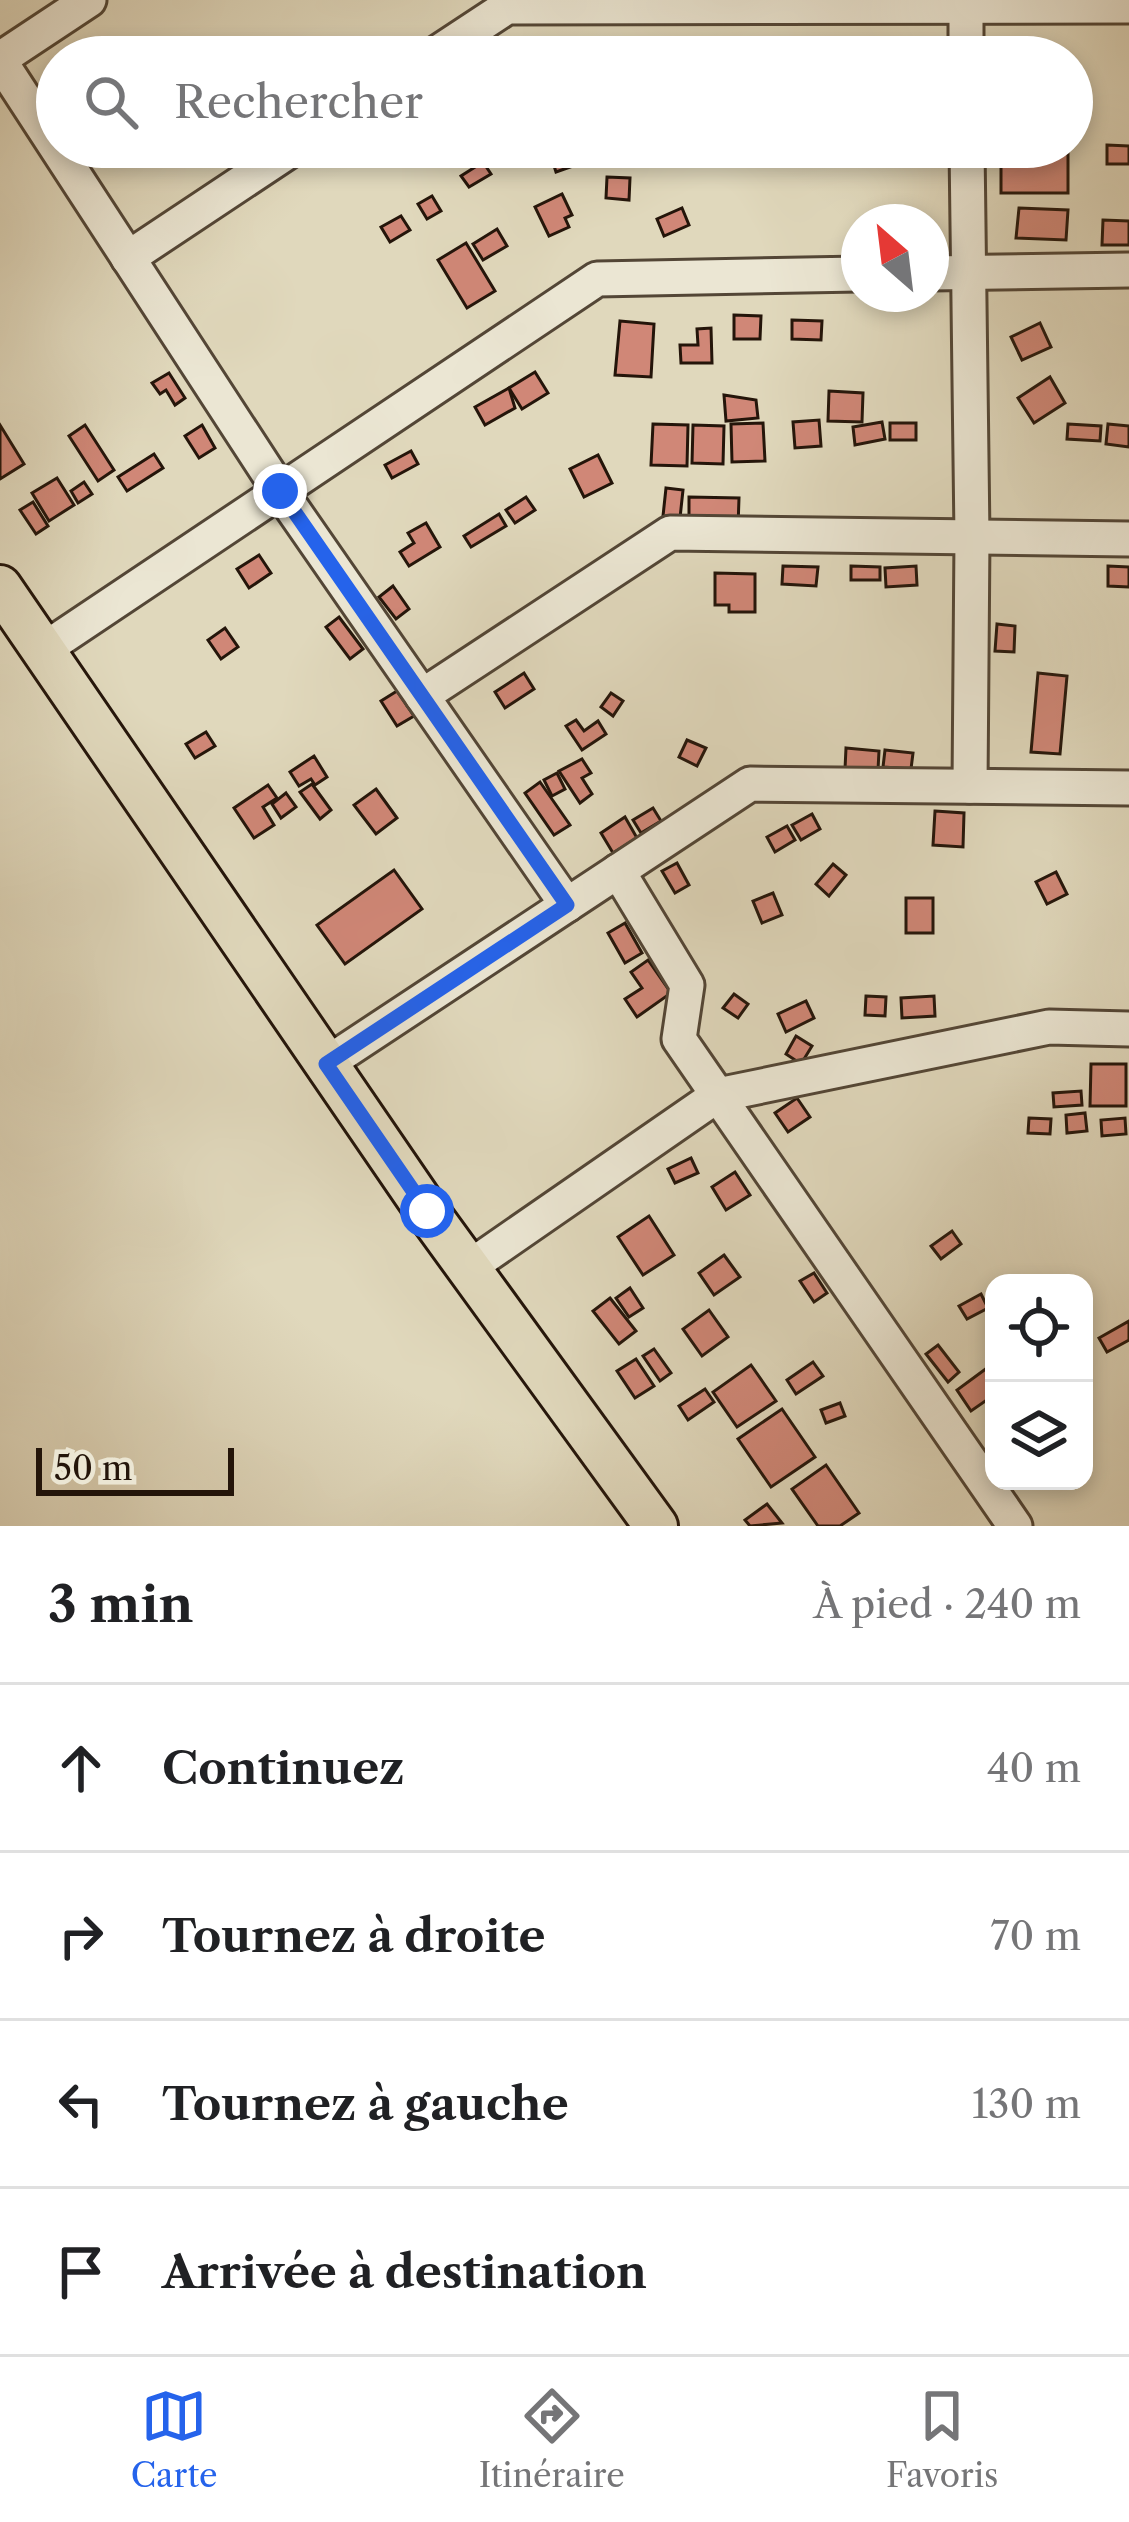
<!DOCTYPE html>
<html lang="fr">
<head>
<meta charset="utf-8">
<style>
	:root { --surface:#fff; --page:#f2f2f2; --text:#202124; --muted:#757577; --line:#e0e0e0; --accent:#2563eb }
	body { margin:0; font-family:"Libre Caslon Text",serif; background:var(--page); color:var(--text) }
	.controls { position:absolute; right:36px; bottom:36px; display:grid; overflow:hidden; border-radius:24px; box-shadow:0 6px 18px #0003 }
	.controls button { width:108px; height:108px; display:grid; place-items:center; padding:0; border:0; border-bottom:3px solid var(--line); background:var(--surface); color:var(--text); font:60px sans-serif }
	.compass { position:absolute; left:841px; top:204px; width:108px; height:108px; border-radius:50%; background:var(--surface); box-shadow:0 6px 18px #0003; rotate:332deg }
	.scale { position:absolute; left:36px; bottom:30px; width:198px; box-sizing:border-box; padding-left:12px; border:6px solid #24150a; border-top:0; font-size:33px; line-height:42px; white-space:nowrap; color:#24150a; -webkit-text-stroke:9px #ebe6d3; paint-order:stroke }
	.stop { position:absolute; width:36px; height:36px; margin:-27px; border:9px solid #2563eb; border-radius:50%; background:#fff }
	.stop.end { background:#2563eb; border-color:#fff; box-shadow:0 3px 12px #0008 }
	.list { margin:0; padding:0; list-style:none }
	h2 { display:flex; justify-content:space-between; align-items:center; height:156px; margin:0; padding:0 48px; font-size:51px }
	h2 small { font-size:39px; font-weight:400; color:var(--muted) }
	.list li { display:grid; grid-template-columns:78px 1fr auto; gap:36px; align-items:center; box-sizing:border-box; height:168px; padding:0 48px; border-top:3px solid var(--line) }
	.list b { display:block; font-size:45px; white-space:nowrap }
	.list em { font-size:39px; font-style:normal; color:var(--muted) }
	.icon { flex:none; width:66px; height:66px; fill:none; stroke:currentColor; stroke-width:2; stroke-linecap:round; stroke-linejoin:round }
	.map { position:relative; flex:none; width:1129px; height:1526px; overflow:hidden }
	.search { position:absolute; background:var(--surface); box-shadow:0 6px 18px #0003; left:36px; right:36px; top:36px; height:132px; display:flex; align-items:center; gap:30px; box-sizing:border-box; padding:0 42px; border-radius:66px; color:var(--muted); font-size:45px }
	.sheet { height:828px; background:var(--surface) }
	nav { display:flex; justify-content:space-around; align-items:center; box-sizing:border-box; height:168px; border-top:3px solid var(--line); background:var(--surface); font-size:33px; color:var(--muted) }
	nav a { display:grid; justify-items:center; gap:6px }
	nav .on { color:var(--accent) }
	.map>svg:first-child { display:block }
	.building { fill:#d08777; stroke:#24150a; stroke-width:3 }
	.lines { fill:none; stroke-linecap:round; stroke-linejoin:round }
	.minor-casing { stroke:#534636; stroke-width:39 }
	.major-casing { stroke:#24150a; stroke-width:48 }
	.minor { stroke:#ebe6d3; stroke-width:33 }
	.major { stroke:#e0d8bc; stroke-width:42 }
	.route { stroke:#2563eb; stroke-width:15 }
</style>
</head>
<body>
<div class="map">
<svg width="1129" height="1526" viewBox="0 0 1129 1526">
	<rect width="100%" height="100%" fill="#e0d8bc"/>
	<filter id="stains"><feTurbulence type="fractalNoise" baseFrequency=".00167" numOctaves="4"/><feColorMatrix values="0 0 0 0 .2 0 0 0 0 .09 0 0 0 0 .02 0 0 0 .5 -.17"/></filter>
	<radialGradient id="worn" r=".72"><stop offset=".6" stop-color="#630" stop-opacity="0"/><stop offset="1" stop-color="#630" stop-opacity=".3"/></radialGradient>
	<g class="building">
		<polygon points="1107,145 1129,146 1129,164 1107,164"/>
		<polygon points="570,147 582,147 587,161 556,172 550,153"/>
		<rect x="601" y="147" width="32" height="9"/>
		<rect x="1001" y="147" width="67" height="46"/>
		<polygon points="483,162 491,174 469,187 461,176"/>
		<polygon points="607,177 630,178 629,200 606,198"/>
		<polygon points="562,194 572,215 565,218 569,227 549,236 535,207"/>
		<polygon points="432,196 441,211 427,219 418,204"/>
		<polygon points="682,208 689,225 664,236 657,219"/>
		<polygon points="1019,208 1068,210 1066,240 1016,238"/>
		<polygon points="401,216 410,230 390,242 381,227"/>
		<polygon points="1103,220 1129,221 1129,245 1102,245"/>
		<polygon points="497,229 507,246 483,260 473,244"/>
		<polygon points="466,243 495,291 467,308 438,260"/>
		<polygon points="734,315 761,316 760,339 734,339"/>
		<polygon points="792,320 822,321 821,340 792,339"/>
		<polygon points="620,321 654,324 651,377 615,375"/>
		<polygon points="1040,323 1051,347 1022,360 1011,337"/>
		<polygon points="711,328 712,363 681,363 680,345 698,345 697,329"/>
		<polygon points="535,372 548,393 522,409 509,388"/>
		<polygon points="169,373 185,398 175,405 166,390 160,394 152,383"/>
		<polygon points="1050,377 1065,403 1034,423 1018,398"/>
		<polygon points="509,388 515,408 485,425 475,407"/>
		<polygon points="829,391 863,393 862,422 828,421"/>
		<polygon points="724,395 756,400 758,418 726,421"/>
		<polygon points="819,420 821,446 795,448 793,422"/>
		<polygon points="882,422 885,439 855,445 853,427"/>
		<polygon points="763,423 765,461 732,462 731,424"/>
		<rect x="890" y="423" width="26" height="17"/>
		<polygon points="653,424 688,425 687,466 651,465"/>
		<polygon points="1068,424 1101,426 1100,441 1067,439"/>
		<polygon points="1108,424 1129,426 1129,447 1106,444"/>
		<polygon points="0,425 24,464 0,479"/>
		<polygon points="85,425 114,470 98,481 69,436"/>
		<polygon points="202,425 215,448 199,458 185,436"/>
		<polygon points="693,425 724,426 723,464 692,463"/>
		<polygon points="411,451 418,464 392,478 385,465"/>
		<polygon points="154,454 163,468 127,491 118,477"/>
		<polygon points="598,455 612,483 584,497 570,469"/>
		<polygon points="57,478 74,505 49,521 32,493"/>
		<polygon points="84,482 92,494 78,503 71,491"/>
		<polygon points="666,488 683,490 680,518 663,516"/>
		<polygon points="526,497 535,510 515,523 506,510"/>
		<polygon points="689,497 739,498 738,527 689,527"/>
		<polygon points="33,502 48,526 36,534 20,510"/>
		<polygon points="499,514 506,526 471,547 464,536"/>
		<polygon points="426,523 440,547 409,566 400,552 414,543 408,533"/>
		<polygon points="259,555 271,573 249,588 237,569"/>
		<polygon points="783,566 818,567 816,586 782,584"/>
		<polygon points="851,566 880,567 880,580 851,580"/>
		<polygon points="916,566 917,585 886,587 885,568"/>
		<polygon points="1108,566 1129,567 1129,587 1108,586"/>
		<polygon points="715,573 755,574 755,612 729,612 729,605 715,605"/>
		<polygon points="393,586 409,609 396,619 379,597"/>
		<polygon points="339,617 363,649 350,659 326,627"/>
		<polygon points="997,624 1015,626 1014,652 995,651"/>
		<polygon points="225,628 238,647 221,659 208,640"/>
		<polygon points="524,673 534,689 505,708 495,692"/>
		<polygon points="1038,673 1067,676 1060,754 1031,752"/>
		<polygon points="397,691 414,716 397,726 381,701"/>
		<polygon points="611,693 623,701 613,716 601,707"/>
		<polygon points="576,720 584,731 598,721 606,734 582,750 566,726"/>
		<polygon points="206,732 215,746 195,758 186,744"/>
		<polygon points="687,740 706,748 697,766 679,757"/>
		<polygon points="846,748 879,751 878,770 845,769"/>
		<polygon points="885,750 913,753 911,769 883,767"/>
		<polygon points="314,756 327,777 315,785 311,779 299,786 290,772"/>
		<polygon points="582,759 591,773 582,778 592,794 580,803 559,771"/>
		<polygon points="557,773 565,789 552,796 544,780"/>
		<polygon points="540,782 570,825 554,835 525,793"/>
		<polygon points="312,784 331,810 320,819 300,792"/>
		<polygon points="268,785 277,798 263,807 274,825 254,838 234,808"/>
		<polygon points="376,789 397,818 376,834 354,805"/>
		<polygon points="286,793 296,807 281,818 272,804"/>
		<polygon points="653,808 661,821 641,833 633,820"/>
		<polygon points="935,811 964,813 963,847 933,845"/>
		<polygon points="812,814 820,829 801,840 792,825"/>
		<polygon points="625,817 637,838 613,853 601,833"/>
		<polygon points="787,826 795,840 775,852 767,837"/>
		<polygon points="677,863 689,885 675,893 662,871"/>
		<polygon points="833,864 846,875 829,896 816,884"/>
		<polygon points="394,870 422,909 345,964 317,925"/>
		<polygon points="1056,872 1067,894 1047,904 1036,882"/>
		<polygon points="773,893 782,915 762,923 753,901"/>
		<rect x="906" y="898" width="27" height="35"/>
		<polygon points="625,923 642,953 625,963 608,933"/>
		<polygon points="648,960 671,993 637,1017 625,999 642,988 631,972"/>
		<polygon points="734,994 748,1004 738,1018 723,1008"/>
		<polygon points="866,996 886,997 885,1016 865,1015"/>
		<polygon points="934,996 935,1016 902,1018 901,998"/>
		<polygon points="806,1001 814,1018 786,1032 778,1014"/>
		<polygon points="796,1036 812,1046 801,1064 786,1054"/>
		<polygon points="1091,1064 1126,1064 1126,1106 1090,1106"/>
		<polygon points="1081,1091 1082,1105 1054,1107 1053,1093"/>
		<polygon points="797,1098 810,1117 788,1132 775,1113"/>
		<polygon points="1085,1113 1087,1131 1067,1133 1066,1115"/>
		<polygon points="1029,1118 1051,1119 1050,1134 1028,1133"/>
		<polygon points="1125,1118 1126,1134 1102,1136 1101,1120"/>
		<polygon points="691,1158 698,1173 675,1183 668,1169"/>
		<polygon points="735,1172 750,1195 726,1210 712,1187"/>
		<polygon points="649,1216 674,1255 643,1275 618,1237"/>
		<polygon points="952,1231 961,1244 941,1259 931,1246"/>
		<polygon points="724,1255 740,1277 714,1295 699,1273"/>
		<polygon points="814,1273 827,1293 814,1302 800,1281"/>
		<polygon points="630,1288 643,1308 629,1317 616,1298"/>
		<polygon points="981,1294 988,1308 967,1319 959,1306"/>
		<polygon points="610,1298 636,1331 619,1344 593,1311"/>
		<polygon points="709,1310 728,1337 702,1356 683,1329"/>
		<polygon points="1129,1321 1129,1340 1107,1352 1099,1338"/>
		<polygon points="938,1345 959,1372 948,1382 926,1354"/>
		<polygon points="654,1349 671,1373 660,1381 643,1356"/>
		<polygon points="636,1359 654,1386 635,1398 617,1371"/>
		<polygon points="813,1362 823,1376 796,1394 787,1380"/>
		<polygon points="751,1365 776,1401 737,1427 713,1392"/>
		<polygon points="987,1368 994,1379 994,1395 971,1411 957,1390"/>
		<polygon points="705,1389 714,1402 688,1420 679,1406"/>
		<polygon points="840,1403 845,1416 826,1423 821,1410"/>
		<polygon points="782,1409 815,1457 771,1487 738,1439"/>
		<polygon points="826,1465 859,1513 840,1526 818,1526 792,1489"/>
		<polygon points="767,1504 782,1523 750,1526 745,1520"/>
	</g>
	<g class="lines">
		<defs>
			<g id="minor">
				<polyline points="966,6 966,57"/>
				<polyline points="431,57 507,7 1129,6"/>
				<polyline points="0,59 89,0"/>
				<polyline points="0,61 280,491 567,905"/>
				<polyline points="967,147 972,537 970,786"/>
				<polyline points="128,258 295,147"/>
				<polyline points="931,273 1129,270"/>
				<polyline points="43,650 597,279 859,274"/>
				<polyline points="422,696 670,533 1129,539"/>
				<polyline points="618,871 687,985 679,1039 1015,1526"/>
				<polyline points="326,1064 750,784 1129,788"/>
				<polyline points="468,1268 718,1095 1049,1027 1129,1029"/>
			</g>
			<polyline id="major" points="0,587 427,1211 656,1526"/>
		</defs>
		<use href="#minor" class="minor-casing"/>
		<use href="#major" class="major-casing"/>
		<use href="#minor" class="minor"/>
		<use href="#major" class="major"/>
	</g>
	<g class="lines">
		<polyline class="route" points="280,491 567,905 326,1064 427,1211"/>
	</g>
	<rect width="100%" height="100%" filter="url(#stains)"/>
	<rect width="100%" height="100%" fill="url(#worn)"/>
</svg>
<div class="controls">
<button><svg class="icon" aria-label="locate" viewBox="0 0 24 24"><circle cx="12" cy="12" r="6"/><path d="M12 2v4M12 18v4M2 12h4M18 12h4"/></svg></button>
<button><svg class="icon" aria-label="layers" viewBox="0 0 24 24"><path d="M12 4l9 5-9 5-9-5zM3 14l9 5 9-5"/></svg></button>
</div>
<svg class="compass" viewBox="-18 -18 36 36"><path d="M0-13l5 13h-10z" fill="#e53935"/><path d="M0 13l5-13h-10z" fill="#757577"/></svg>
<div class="scale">50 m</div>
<div class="stop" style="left:427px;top:1211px"></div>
<div class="stop end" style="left:280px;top:491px"></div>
<div class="search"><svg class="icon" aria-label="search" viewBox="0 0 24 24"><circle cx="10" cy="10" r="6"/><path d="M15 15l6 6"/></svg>Rechercher</div>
</div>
<section class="sheet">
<h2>3 min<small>À pied · 240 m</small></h2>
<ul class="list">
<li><svg class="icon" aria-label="ahead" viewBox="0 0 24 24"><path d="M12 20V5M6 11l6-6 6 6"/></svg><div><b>Continuez</b></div><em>40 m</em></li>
<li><svg class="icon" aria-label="right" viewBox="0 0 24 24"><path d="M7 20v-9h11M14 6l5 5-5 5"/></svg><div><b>Tournez à droite</b></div><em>70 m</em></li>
<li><svg class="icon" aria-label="left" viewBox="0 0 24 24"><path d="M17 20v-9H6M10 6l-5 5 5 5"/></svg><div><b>Tournez à gauche</b></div><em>130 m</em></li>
<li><svg class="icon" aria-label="arrive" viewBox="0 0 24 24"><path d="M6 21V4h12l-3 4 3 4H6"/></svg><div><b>Arrivée à destination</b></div></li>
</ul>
</section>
<nav>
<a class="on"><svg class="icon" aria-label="map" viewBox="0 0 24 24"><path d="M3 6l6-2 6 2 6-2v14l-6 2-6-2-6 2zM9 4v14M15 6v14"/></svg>Carte</a>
<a><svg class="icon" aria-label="directions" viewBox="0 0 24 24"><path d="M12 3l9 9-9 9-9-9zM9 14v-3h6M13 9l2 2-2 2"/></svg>Itinéraire</a>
<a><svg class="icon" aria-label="saved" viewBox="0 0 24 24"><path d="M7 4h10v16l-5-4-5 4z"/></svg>Favoris</a>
</nav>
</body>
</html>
